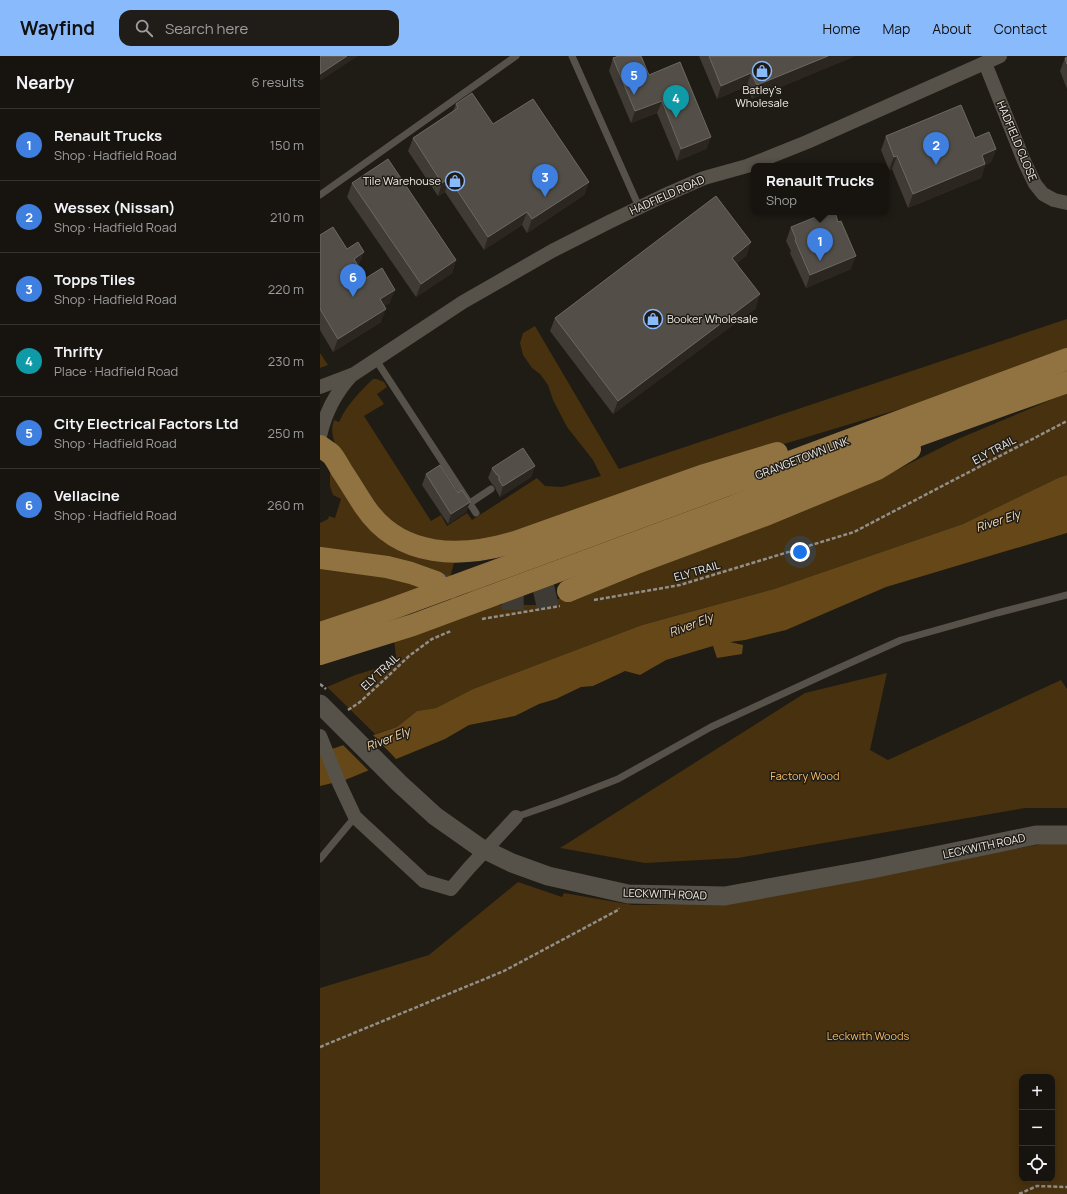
<!DOCTYPE html>
<html lang="en">
<head>
<meta charset="utf-8">
<style>
	:root { --surface:#171410; --page:#201d19; --text:#f1f3f6; --muted:#9e9e9f; --line:#363330; --accent:#89bafc }
	body { margin:0; font-family:Manrope,sans-serif; background:var(--page); color:var(--text) }
	.controls { position:absolute; right:12px; bottom:12px; display:grid; overflow:hidden; border-radius:8px; box-shadow:0 2px 10px #0003 }
	.controls button { width:36px; height:36px; display:grid; place-items:center; padding:0; border:0; border-bottom:1px solid var(--line); background:var(--surface); color:var(--text); font:20px sans-serif }
	.you { position:absolute; left:480px; top:496px; width:14px; height:14px; margin:-10px; border:3px solid #fff; border-radius:50%; background:#1a73e8; box-shadow:0 0 0 6px #1a73e833 }
	.badge { display:grid; place-items:center; width:26px; height:26px; border-radius:50%; background:var(--accent); color:#fff; font-size:13px; font-weight:700 }
	.pin { position:absolute; translate:-50% -33px; filter:drop-shadow(0 1px 2px #0008) }
	.pin::after { content:''; position:absolute; top:21px; width:14px; height:12px; background:inherit; clip-path:polygon(0 0,100% 0,50% 100%) }
	.popup { position:absolute; left:431px; top:107px; width:138px; height:52px; box-sizing:border-box; display:grid; place-content:center; border-radius:8px; background:var(--surface); filter:drop-shadow(0 1px 3px #0005); font-size:13px; white-space:nowrap; color:var(--muted) }
	.popup b { font-size:15px; color:var(--text) }
	.popup::after { content:''; position:absolute; left:50%; top:100%; margin-left:-8px; border:8px solid transparent; border-top-color:var(--surface) }
	.list { margin:0; padding:0; list-style:none }
	h2 { display:flex; justify-content:space-between; align-items:center; height:52px; margin:0; padding:0 16px; font-size:17px }
	h2 small { font-size:13px; font-weight:400; color:var(--muted) }
	.list li { display:grid; grid-template-columns:26px 1fr auto; gap:12px; align-items:center; box-sizing:border-box; height:72px; padding:0 16px; border-top:1px solid var(--line) }
	.list b { display:block; font-size:15px; white-space:nowrap }
	.list p { margin:0; font-size:13px; white-space:nowrap; color:var(--muted) }
	.list em { font-size:13px; font-style:normal; color:var(--muted) }
	.icon { flex:none; width:22px; height:22px; fill:none; stroke:currentColor; stroke-width:2; stroke-linecap:round; stroke-linejoin:round }
	.map { position:relative; flex:none; width:747px; height:1138px; overflow:hidden }
	header { display:flex; align-items:center; gap:24px; box-sizing:border-box; height:56px; padding:0 20px; background:var(--accent); color:#111 }
	header strong { font-size:19px }
	nav { display:flex; gap:22px; margin-inline-start:auto; font-size:14px }
	.search { width:280px; height:36px; background:var(--page); display:flex; align-items:center; gap:10px; box-sizing:border-box; padding:0 14px; border-radius:12px; color:var(--muted); font-size:15px }
	main { display:flex }
	aside { flex:1; background:var(--surface) }
	.map>svg:first-child { display:block }
	.green { fill:#47310f; fill-rule:evenodd }
	.water { fill:#664818 }
	.pier { fill:#1f1b15 }
	.lines { fill:none; stroke-linecap:round; stroke-linejoin:round }
	.primary-tunnel { stroke:#3e3b35; stroke-width:22; stroke-dasharray:22 11; stroke-linecap:butt }
	.path { stroke:#928f8a; stroke-width:2.5; stroke-dasharray:4 2; stroke-linecap:butt }
	.service { stroke:#565149; stroke-width:7 }
	.minor { stroke:#565149; stroke-width:14 }
	.secondary { stroke:#565149; stroke-width:19 }
	.primary { stroke:#917341; stroke-width:22 }
	.wall { fill:#403b35 }
	.shaded-wall { fill:#2b2620 }
	.building { fill:#534f48; stroke:#6c6862 }
	.labels { text-anchor:middle; stroke-width:3; stroke-linejoin:round; paint-order:stroke }
	.poi-label { font-size:11px; fill:#f1eeea; stroke:#1f1b15 }
	.street-label { font-size:11px; fill:#f1eeea; stroke:#1f1b15 }
	.park-label { font-size:11px; fill:#f7bd66; stroke:#1f1b15 }
	.water-label { font-size:12px; font-style:italic; fill:#f8dbb3; stroke:#1f1b15 }
</style>
</head>
<body>
<header>
<strong>Wayfind</strong>
<div class="search"><svg class="icon" aria-label="search" viewBox="0 0 24 24"><circle cx="10" cy="10" r="6"/><path d="M15 15l6 6"/></svg>Search here</div>
<nav><a>Home</a><a>Map</a><a>About</a><a>Contact</a></nav>
</header>
<main>
<aside>
<h2>Nearby<small>6 results</small></h2>
<ul class="list">
<li><span class="badge" style="background:#3f7fe0">1</span><div><b>Renault Trucks</b><p>Shop · Hadfield Road</p></div><em>150 m</em></li>
<li><span class="badge" style="background:#3f7fe0">2</span><div><b>Wessex (Nissan)</b><p>Shop · Hadfield Road</p></div><em>210 m</em></li>
<li><span class="badge" style="background:#3f7fe0">3</span><div><b>Topps Tiles</b><p>Shop · Hadfield Road</p></div><em>220 m</em></li>
<li><span class="badge" style="background:#0f9aa8">4</span><div><b>Thrifty</b><p>Place · Hadfield Road</p></div><em>230 m</em></li>
<li><span class="badge" style="background:#3f7fe0">5</span><div><b>City Electrical Factors Ltd</b><p>Shop · Hadfield Road</p></div><em>250 m</em></li>
<li><span class="badge" style="background:#3f7fe0">6</span><div><b>Vellacine</b><p>Shop · Hadfield Road</p></div><em>260 m</em></li>
</ul>
</aside>
<div class="map">
<svg width="747" height="1138" viewBox="0 0 747 1138">
	<rect width="100%" height="100%" fill="#1f1b15"/>
	<g class="green">
		<path d="M747 263V296L590 350 464 388 154 489 90 480 64 460 15 388C12 379 11 373 14 364L19 366C27 348 40 336 53 323H57L64 326 67 331 57 338 64 348 44 360 111 465 121 459 127 470 147 457 152 464 217 422 225 430 242 431 281 420 273 404 247 371 233 344 228 329 220 318 212 312 203 299 200 287 203 277 215 270 299 413Z"/>
		<polygon points="0,297 8,309 0,312"/>
		<polygon points="747,337 747,419 738,422 643,468 454,533 322,569 153,633 116,652 97,655 77,671 55,678 7,631 35,619 55,613 76,601 74,584 170,549 218,549 271,533 549,428 638,383"/>
		<polygon points="10,415 41,458 135,503 130,522 126,523 0,494 0,467 8,463 9,460 15,462 21,443 13,439 10,430"/>
		<polygon points="0,510 36,515 107,530 0,567"/>
		<polygon points="567,617 550,694 568,704 741,624 747,633 747,752 705,752 418,802 325,807 240,792 485,637"/>
		<path d="M747 787V1138H0V932L109 899 198 826 242 841 244 837 313 849 367 848 404 845 722 788ZM702 1021H732V1123H702Z"/>
	</g>
	<polygon class="water" points="747,419 747,477 566,531 466,574 425,584 410,586 423,589 422,598 397,602 393,590 346,604 320,619 305,615 273,630 261,631 236,643 219,648 195,660 149,669 125,683 25,724 0,730 0,697 77,671 97,655 116,652 153,633 322,569 454,533 643,468 738,422"/>
	<polygon class="pier" points="52,678 78,705 50,716 22,688"/>
	<g class="lines">
		<polyline class="primary-tunnel" points="118,527 143,536 177,543 214,543 248,535"/>
		<g class="path">
			<polyline points="274,544 360,529 534,476 747,365"/>
			<polyline points="162,563 240,550"/>
			<polyline points="0,628 6,633"/>
			<polyline points="28,654 40,646 66,622 89,600 112,583 131,575"/>
			<polyline points="0,991 184,915 298,854 299,852"/>
			<polyline points="699,1138 717,1130 747,1131"/>
		</g>
		<g class="service">
			<polyline points="252,0 319,151"/>
			<polyline points="0,139 196,0"/>
			<polyline points="56,304 156,457"/>
			<polyline points="150,447 171,433"/>
			<polyline points="196,761 239,746 298,723 391,671 510,616 581,584 677,557 747,539"/>
			<polyline points="0,803 35,761"/>
		</g>
		<g class="minor">
			<polyline points="665,7 704,105 715,128 723,138 734,144 747,147"/>
			<polyline points="0,331 34,318 143,246 178,226 232,195 289,166 343,140 384,122 427,110 487,86 680,0"/>
			<path d="M0 380C5 358 16 336 32 319"/>
			<polyline points="0,680 20,729 35,761 104,825 131,833 148,813 196,761"/>
		</g>
		<polyline class="secondary" points="0,648 79,727 115,760 159,791 192,807 228,820 308,838 405,840 552,813 716,779 747,779"/>
		<g class="primary">
			<path d="M0 390C4 393 9 396 12 399 16 404 19 410 22 415 30 427 37 439 45 451 80 503 142 502 195 486L381 420 457 397"/>
			<polyline points="0,502 67,511 91,517 116,526"/>
			<polyline points="248,535 314,508 443,460 557,413 590,393"/>
			<polyline points="0,577 63,556 216,500 747,303"/>
			<polyline points="0,598 93,569 414,450 511,411 747,326"/>
		</g>
	</g>
	<g class="wall">
		<polygon points="379,0 535,0 432,43 427,30 397,43"/>
		<polygon points="747,1 747,33 740,15 745,2"/>
		<polygon points="293,2 329,19 391,81 386,93 357,105 337,57 311,67 289,15"/>
		<polygon points="136,48 173,68 269,126 264,139 207,177 202,169 164,194 125,136 118,140 88,95 93,82 133,55"/>
		<polygon points="566,80 655,82 676,93 671,106 665,109 661,122 588,152 572,113 569,114 561,94"/>
		<polygon points="32,127 136,204 132,217 96,241 27,141"/>
		<polygon points="471,171 531,213 486,232 470,197 471,195 466,185"/>
		<polygon points="0,179 39,210 46,222 70,247 64,250 61,266 13,296 0,274"/>
		<polygon points="431,186 426,200 417,207 436,252 293,358 230,275 235,262"/>
		<polygon points="215,410 211,421 180,441 176,434 175,431 172,428 168,422 172,412"/>
		<polygon points="106,418 150,446 146,456 128,468 102,429"/>
	</g>
	<g class="shaded-wall">
		<polygon points="27,0 38,0 0,25 0,18"/>
		<polygon points="508,0 535,0 432,43 437,29"/>
		<polygon points="431,17 427,30 397,43 401,30"/>
		<polygon points="342,45 337,57 311,67 315,55"/>
		<polygon points="391,81 386,93 357,105 361,93"/>
		<polygon points="676,93 671,106 665,109 661,122 588,152 593,138 662,99"/>
		<polygon points="577,100 572,113 569,114 574,101"/>
		<polygon points="129,122 125,136 118,140 122,127"/>
		<polygon points="269,126 264,139 207,177 212,163"/>
		<polygon points="207,156 202,169 164,194 168,181"/>
		<polygon points="431,186 426,200 408,215 412,202"/>
		<polygon points="44,196 39,210 34,203"/>
		<polygon points="536,200 531,213 486,232 490,219"/>
		<polygon points="136,204 132,217 96,241 101,228"/>
		<polygon points="75,234 70,247 55,256 60,243"/>
		<polygon points="440,238 436,252 293,358 298,345"/>
		<polygon points="66,253 61,266 13,296 18,283"/>
		<polygon points="215,410 211,421 180,441 183,430"/>
		<polygon points="150,446 146,456 128,468 131,458"/>
	</g>
	<g class="building">
		<polygon points="0,0 27,0 0,18"/>
		<polygon points="299,0 321,0 329,19 360,6 391,81 361,93 342,45 315,55 293,2"/>
		<polygon points="389,0 508,0 437,29 431,17 401,30"/>
		<polygon points="747,1 747,8 745,2"/>
		<polygon points="152,37 173,68 213,43 269,126 212,163 207,156 168,181 129,122 122,127 93,82 138,52 136,48"/>
		<polygon points="641,49 655,82 669,76 676,93 662,99 665,108 593,138 577,100 574,101 566,80"/>
		<polygon points="68,103 136,204 101,228 32,127"/>
		<polygon points="396,140 431,186 412,202 440,238 298,345 235,262"/>
		<polygon points="508,156 515,156 518,166 521,165 536,200 490,219 475,184 476,183 471,171"/>
		<polygon points="13,171 27,193 38,186 44,196 34,203 46,222 62,212 75,234 60,243 66,253 18,283 0,253 0,179"/>
		<polygon points="203,392 215,410 183,430 179,424 179,420 176,418 172,412"/>
		<polygon points="120,409 138,437 142,434 150,446 131,458 106,418"/>
	</g>
	<defs>
		<symbol id="shop-ring" viewBox="-11 -11 22 22"><circle r="9.5" fill="#1f1b15" stroke="#89bafc" stroke-width="1.5"/><path d="M-5-2.5h2.3a2.7 3.5 0 0 1 5.4 0H5L5.5 6h-11ZM-1.5-2.5h3a1.5 2.3 0 0 0-3 0Z" fill="#89bafc"/></symbol>
	</defs>
	<g fill-rule="evenodd">
		<use href="#shop-ring" x="431" y="4" width="22" height="22"/>
		<use href="#shop-ring" x="124" y="114" width="22" height="22"/>
		<use href="#shop-ring" x="322" y="252" width="22" height="22"/>
	</g>
	<g class="labels">
		<g class="poi-label">
			<text x="442" y="38">Batley's<tspan x="442" dy="13">Wholesale</tspan></text>
			<text x="121" y="129" text-anchor="end">Tile Warehouse</text>
			<text x="347" y="267" text-anchor="start">Booker Wholesale</text>
		</g>
		<g class="street-label">
			<text transform="translate(697 85) rotate(67)" y="4">HADFIELD CLOSE</text>
			<text transform="translate(347 139) rotate(-24)" y="4">HADFIELD ROAD</text>
			<text transform="translate(674 394) rotate(-28)" y="4">ELY TRAIL</text>
			<text transform="translate(482 402) rotate(-21)" y="4">GRANGETOWN LINK</text>
			<text transform="translate(377 515) rotate(-16)" y="4">ELY TRAIL</text>
			<text transform="translate(60 616) rotate(-43)" y="4">ELY TRAIL</text>
			<text transform="translate(664 790) rotate(-12)" y="4">LECKWITH ROAD</text>
			<text transform="translate(345 838) rotate(2)" y="4">LECKWITH ROAD</text>
		</g>
		<g class="park-label">
			<text x="485" y="724">Factory Wood</text>
			<text x="548" y="984">Leckwith Woods</text>
		</g>
		<g class="water-label">
			<text transform="translate(678 465) rotate(-18)" y="4">River Ely</text>
			<text transform="translate(371 569) rotate(-21)" y="4">River Ely</text>
			<text transform="translate(68 683) rotate(-21)" y="4">River Ely</text>
		</g>
	</g>
</svg>
<div class="controls">
<button>+</button>
<button>−</button>
<button><svg class="icon" aria-label="locate" viewBox="0 0 24 24"><circle cx="12" cy="12" r="6"/><path d="M12 2v4M12 18v4M2 12h4M18 12h4"/></svg></button>
</div>
<div class="you"></div>
<div class="pin badge" style="left:500px;top:205px;background:#3f7fe0">1</div>
<div class="popup"><b>Renault Trucks</b>Shop</div>
<div class="pin badge" style="left:616px;top:109px;background:#3f7fe0">2</div>
<div class="pin badge" style="left:225px;top:141px;background:#3f7fe0">3</div>
<div class="pin badge" style="left:356px;top:62px;background:#0f9aa8">4</div>
<div class="pin badge" style="left:314px;top:39px;background:#3f7fe0">5</div>
<div class="pin badge" style="left:33px;top:241px;background:#3f7fe0">6</div>
</div>
</main>
</body>
</html>
